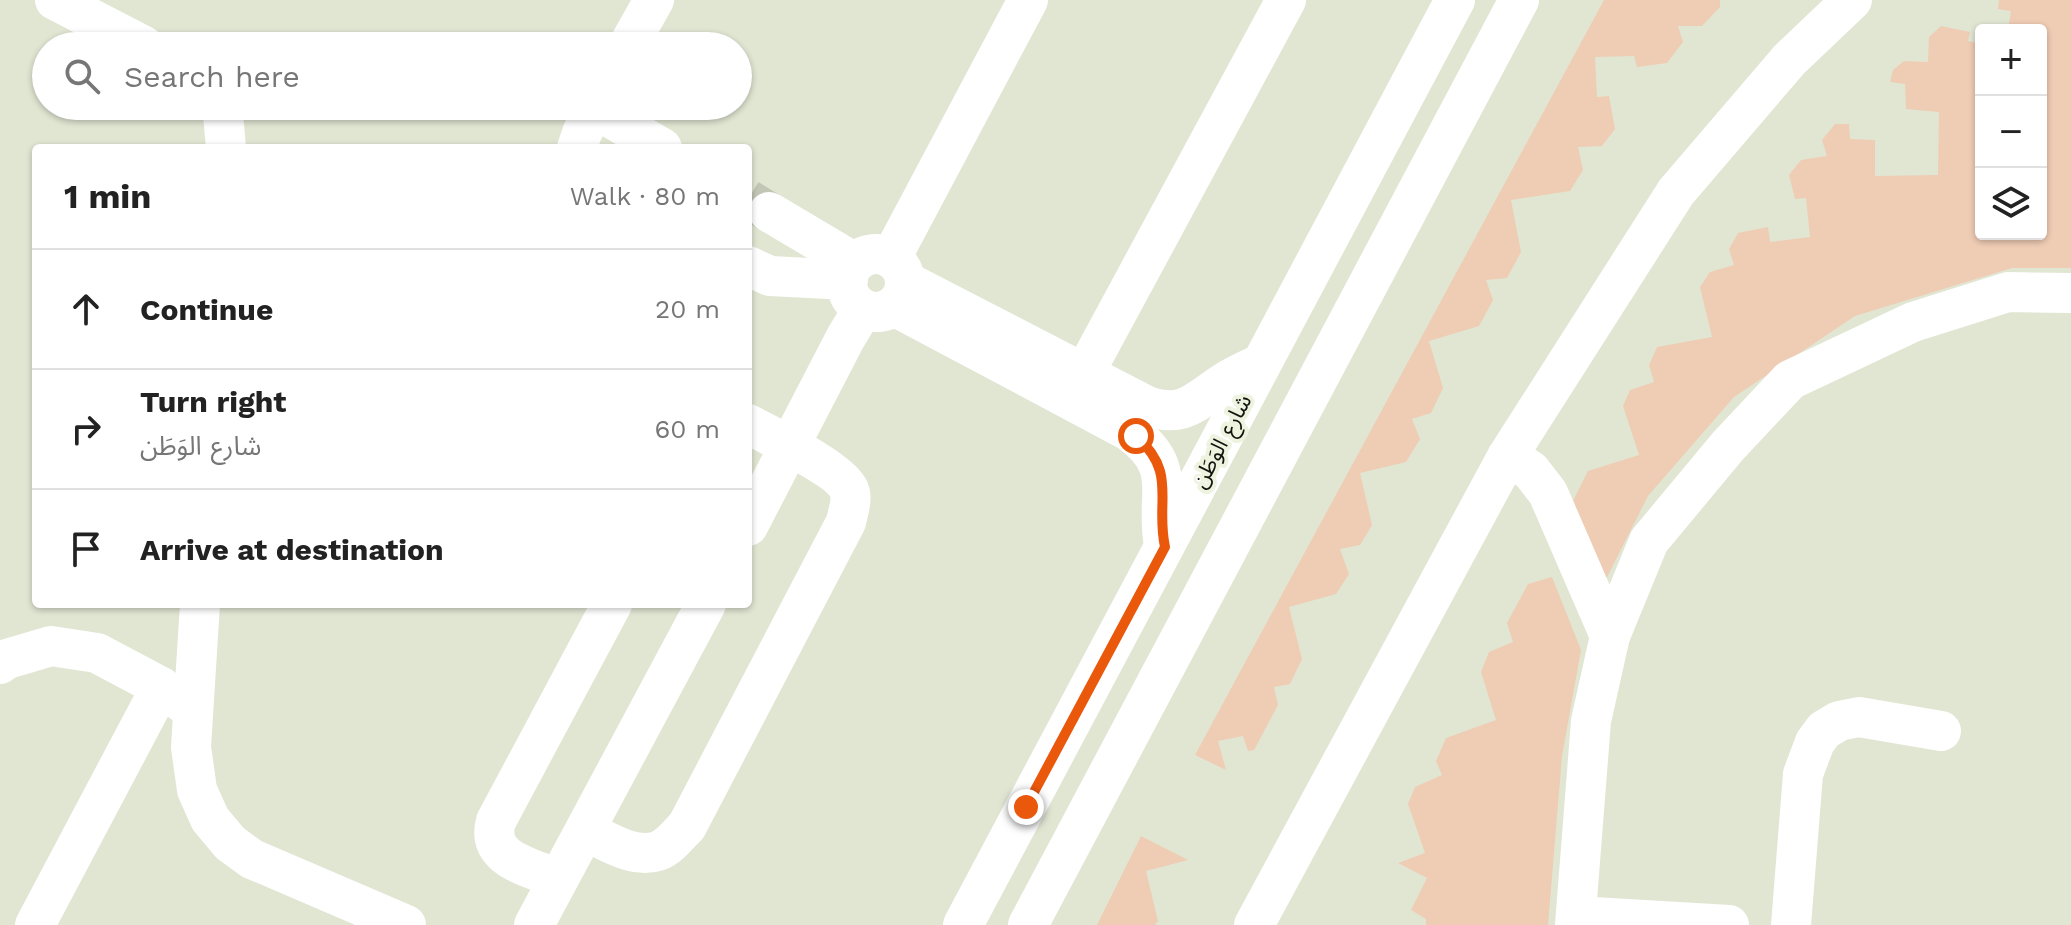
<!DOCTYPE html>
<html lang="en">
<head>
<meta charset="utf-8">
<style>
	:root { --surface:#fff; --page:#f2f2f2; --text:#222; --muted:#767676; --line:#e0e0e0 }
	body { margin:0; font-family:"Work Sans","Noto Sans Arabic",sans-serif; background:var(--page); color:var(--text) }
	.controls { position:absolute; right:24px; top:24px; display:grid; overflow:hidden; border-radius:8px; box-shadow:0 2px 6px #0004 }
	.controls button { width:72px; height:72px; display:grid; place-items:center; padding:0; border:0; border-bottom:2px solid var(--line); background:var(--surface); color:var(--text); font:40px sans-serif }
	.stop { position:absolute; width:24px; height:24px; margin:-18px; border:6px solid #ea580c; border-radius:50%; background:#fff }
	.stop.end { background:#ea580c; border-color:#fff; box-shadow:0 2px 8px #0008 }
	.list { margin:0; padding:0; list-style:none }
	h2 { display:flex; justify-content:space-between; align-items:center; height:104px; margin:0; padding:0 32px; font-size:34px }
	h2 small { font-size:26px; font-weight:400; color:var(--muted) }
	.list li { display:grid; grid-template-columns:52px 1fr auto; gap:24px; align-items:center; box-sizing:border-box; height:120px; padding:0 32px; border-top:2px solid var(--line) }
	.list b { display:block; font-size:30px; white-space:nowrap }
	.list p { margin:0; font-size:26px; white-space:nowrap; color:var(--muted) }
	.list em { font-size:26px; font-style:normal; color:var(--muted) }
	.icon { flex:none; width:44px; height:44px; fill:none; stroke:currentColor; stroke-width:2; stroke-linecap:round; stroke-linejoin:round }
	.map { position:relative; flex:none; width:2071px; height:925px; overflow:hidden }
	.search { position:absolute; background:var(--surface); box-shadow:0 2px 6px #0004; left:32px; top:32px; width:720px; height:88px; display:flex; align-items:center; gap:20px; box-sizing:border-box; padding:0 28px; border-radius:44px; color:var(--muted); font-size:30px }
	.panel { position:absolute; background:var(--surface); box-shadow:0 2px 6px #0004; left:32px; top:144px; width:720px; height:464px; border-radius:8px }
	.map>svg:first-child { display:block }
	.green { fill:#efccb4 }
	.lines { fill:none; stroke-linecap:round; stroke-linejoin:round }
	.minor-tunnel { stroke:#c2c6b5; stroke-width:40; stroke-dasharray:40 20; stroke-linecap:butt }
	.minor { stroke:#fff; stroke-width:40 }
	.route { stroke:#ea580c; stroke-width:10 }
	.labels { text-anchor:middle; stroke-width:8; stroke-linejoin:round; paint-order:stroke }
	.street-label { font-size:22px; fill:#13140e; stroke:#eef3e0 }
</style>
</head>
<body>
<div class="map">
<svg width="2071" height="925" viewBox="0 0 2071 925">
	<rect width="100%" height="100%" fill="#e1e6d3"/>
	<g class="green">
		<polygon points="1604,0 1720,0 1720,7 1702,26 1678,26 1683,42 1667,63 1637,67 1634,56 1595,57 1597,97 1609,96 1615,129 1602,146 1578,147 1583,170 1570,191 1511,200 1521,252 1507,278 1486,280 1493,300 1479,326 1429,341 1443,388 1431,413 1412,419 1420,439 1406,462 1360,473 1372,525 1360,545 1340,549 1349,574 1336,594 1289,607 1302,659 1290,684 1274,687 1278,705 1254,750 1248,751 1243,736 1218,741 1226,770 1195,755"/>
		<polygon points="1999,0 2071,0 2071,268 2012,268 1855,316 1734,397 1648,496 1603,585 1573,501 1588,471 1639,455 1623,406 1630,390 1654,382 1649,365 1657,347 1712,337 1700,287 1710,272 1734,265 1729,249 1738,233 1768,227 1770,242 1810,237 1806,198 1795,199 1789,175 1801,160 1827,156 1822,140 1835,124 1849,124 1850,139 1875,140 1875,176 1938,175 1939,112 1906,109 1905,84 1890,82 1893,70 1904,61 1928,62 1929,37 1941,26 1970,32 1968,41 1981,44 1981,234 2041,234 2041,30 2008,30 2011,11 1998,9"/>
		<polygon points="1552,577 1581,650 1562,756 1548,925 1426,925 1426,919 1411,910 1427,878 1398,863 1425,853 1408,804 1415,787 1442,775 1436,761 1446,738 1496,720 1481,672 1489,652 1513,642 1507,623 1528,584"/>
		<polygon points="1141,836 1188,860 1146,871 1158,921 1155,925 1097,925"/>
	</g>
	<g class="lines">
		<polyline class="minor-tunnel" points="748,199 769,212"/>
		<g class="minor">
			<polyline points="55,0 144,46"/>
			<polyline points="628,46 654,0"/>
			<polyline points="218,106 223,114 226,148"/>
			<polyline points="594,108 662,148"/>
			<polyline points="577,148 582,133 595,106"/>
			<polyline points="769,212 855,263"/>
			<circle cx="876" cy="283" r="29"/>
			<polyline points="891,258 1028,0"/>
			<polyline points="748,266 770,276 848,280"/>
			<path d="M905 281 1147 406C1183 418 1194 403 1222 384 1234 376 1247 370 1261 364"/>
			<path d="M894 306 1129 431C1181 469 1154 495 1164 544"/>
			<polyline points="1085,372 1286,0"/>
			<polyline points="1507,457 1519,463 1531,471 1548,493 1610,636"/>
			<polyline points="748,526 846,337 863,309"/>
			<polyline points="200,604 191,747 197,790 210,819 230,843 252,859 406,925"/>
			<polyline points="0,664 7,659 51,646 97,653 161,687 183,703"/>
			<path d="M586 831C607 841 633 859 658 851 669 847 678 835 687 826L846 522C848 512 853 499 849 490 842 470 768 435 748 424"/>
			<path d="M558 879C531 867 485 860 496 821L612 604"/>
			<polyline points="1576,916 1729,925"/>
			<polyline points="35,925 161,687"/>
			<polyline points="534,925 706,604"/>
			<polyline points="963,925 1455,0"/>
			<polyline points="1028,925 1519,0"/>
			<polyline points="1254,925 1507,457 1676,192 1789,60 1852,0"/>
			<polyline points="1575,925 1591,721 1610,636 1649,541 1728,446 1790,380 1913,322 2008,292 2071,293"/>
			<polyline points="1791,925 1803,774 1815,742 1824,730 1839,721 1859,717 1941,731"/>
		</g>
	</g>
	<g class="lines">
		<path class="route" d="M1026 807 1165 547C1155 501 1178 473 1136 436"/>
	</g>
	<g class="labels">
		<g class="street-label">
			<text transform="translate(1221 441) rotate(-62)" y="8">شارع الوَطَن</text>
		</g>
	</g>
</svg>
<div class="controls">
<button>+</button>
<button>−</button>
<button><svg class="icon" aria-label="layers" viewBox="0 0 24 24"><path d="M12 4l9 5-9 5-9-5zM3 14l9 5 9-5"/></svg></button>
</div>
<div class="stop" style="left:1136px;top:436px"></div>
<div class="stop end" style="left:1026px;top:807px"></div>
<div class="search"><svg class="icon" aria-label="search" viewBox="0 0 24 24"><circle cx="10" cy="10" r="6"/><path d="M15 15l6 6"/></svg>Search here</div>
<section class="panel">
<h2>1 min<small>Walk · 80 m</small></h2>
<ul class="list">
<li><svg class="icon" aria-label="ahead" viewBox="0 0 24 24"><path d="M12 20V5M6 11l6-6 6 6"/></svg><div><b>Continue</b></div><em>20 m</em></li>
<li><svg class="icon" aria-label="right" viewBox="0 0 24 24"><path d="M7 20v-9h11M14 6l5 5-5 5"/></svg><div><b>Turn right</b><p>شارع الوَطَن</p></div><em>60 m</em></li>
<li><svg class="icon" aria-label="arrive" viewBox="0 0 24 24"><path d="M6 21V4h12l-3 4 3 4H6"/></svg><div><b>Arrive at destination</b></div></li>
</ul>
</section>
</div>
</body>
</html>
